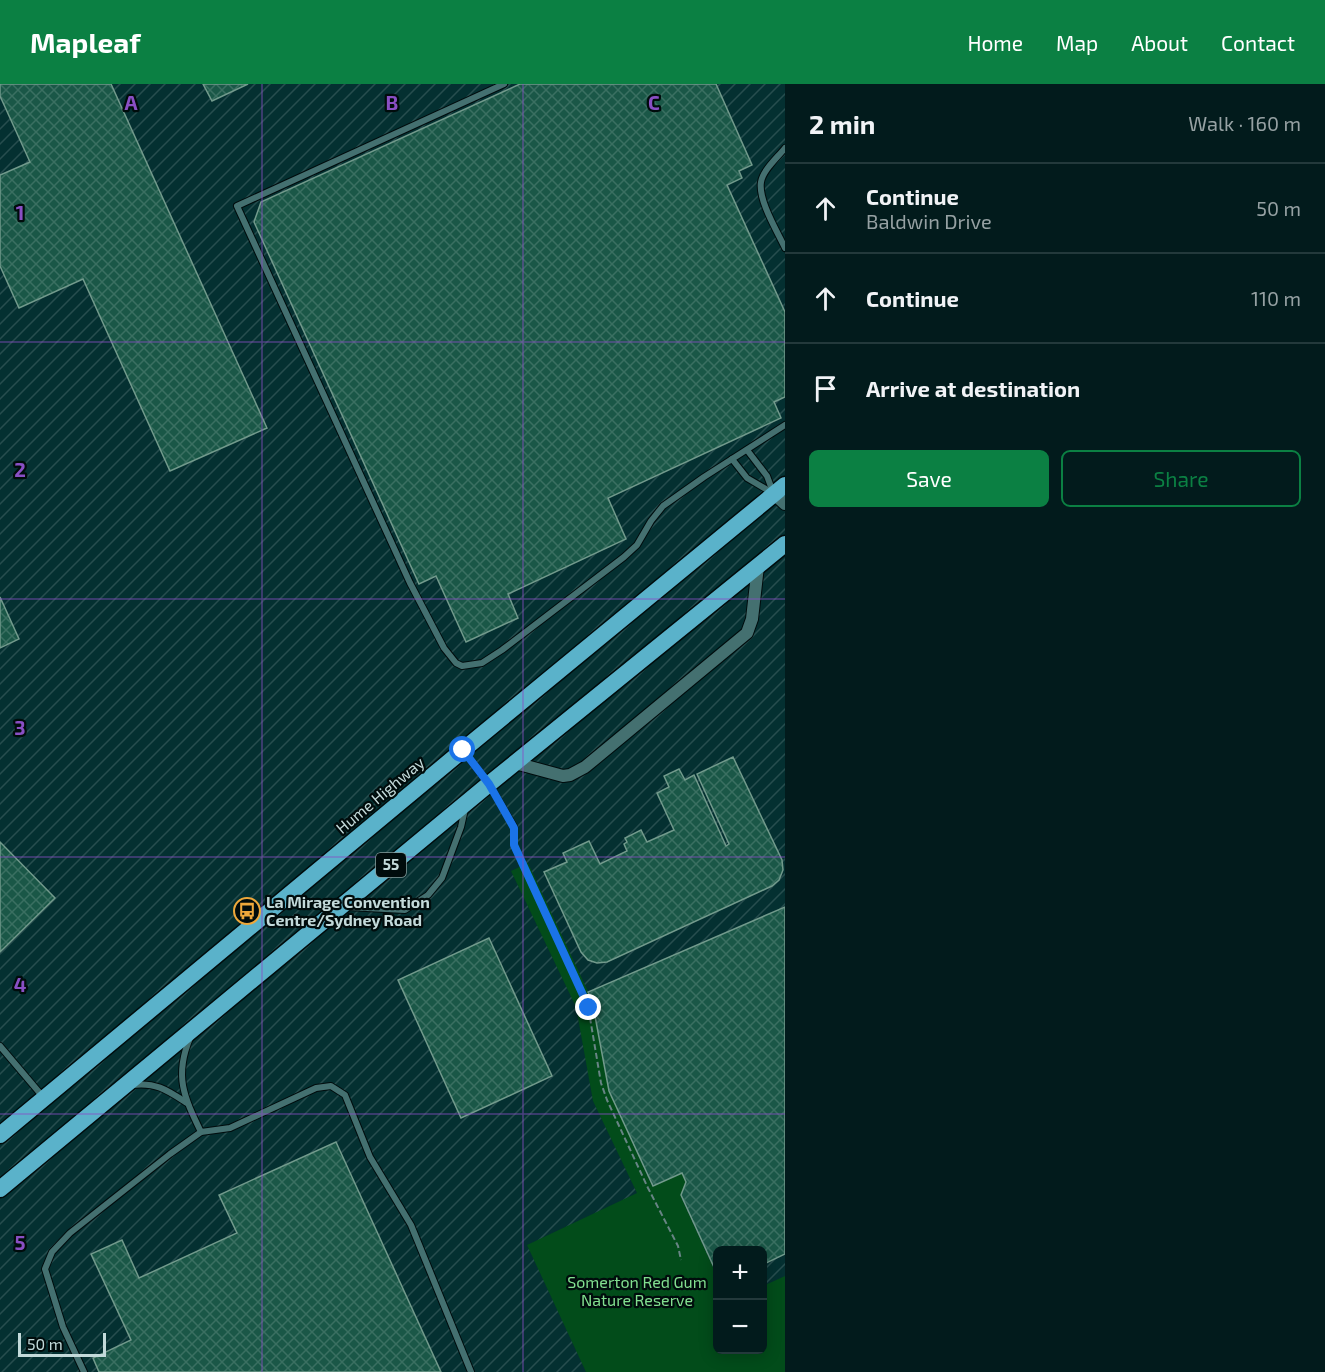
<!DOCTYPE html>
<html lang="en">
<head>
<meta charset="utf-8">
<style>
	:root { --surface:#021b1c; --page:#102829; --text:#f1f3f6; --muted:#96a1a3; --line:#23393b; --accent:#0b8043 }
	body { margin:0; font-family:"Exo 2",sans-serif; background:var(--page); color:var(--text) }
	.controls { position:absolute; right:18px; bottom:18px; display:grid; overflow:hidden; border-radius:9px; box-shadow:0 3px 15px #0003 }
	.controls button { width:54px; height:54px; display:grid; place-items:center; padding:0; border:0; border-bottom:2px solid var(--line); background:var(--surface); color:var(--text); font:30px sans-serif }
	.scale { position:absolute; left:18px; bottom:15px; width:88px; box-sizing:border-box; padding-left:6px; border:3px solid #c3dada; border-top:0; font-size:16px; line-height:21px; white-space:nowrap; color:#c3dada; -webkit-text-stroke:4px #000c0c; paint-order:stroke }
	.stop { position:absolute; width:18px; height:18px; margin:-14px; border:4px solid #1a73e8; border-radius:50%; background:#fff }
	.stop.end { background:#1a73e8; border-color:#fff; box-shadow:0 2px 6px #0008 }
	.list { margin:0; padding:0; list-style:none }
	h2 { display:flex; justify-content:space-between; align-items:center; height:78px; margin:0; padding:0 24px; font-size:26px }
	h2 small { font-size:20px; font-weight:400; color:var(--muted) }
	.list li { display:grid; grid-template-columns:39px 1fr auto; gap:18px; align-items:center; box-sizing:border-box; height:90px; padding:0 24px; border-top:2px solid var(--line) }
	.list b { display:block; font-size:22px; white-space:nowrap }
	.list p { margin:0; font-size:20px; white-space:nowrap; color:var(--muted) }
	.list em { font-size:20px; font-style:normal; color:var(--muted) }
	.actions { display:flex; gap:12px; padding:18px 24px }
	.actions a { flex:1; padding:14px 0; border:2px solid var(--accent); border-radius:9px; text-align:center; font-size:21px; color:var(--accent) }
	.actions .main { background:var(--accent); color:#fff }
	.icon { flex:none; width:33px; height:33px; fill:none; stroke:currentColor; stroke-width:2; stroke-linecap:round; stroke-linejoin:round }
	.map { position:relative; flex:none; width:785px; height:1288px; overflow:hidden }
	header { display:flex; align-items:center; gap:36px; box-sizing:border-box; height:84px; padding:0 30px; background:var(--accent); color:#fff }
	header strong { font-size:28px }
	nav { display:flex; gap:33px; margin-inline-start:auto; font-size:21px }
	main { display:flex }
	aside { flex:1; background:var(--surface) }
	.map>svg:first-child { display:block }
	.industrial { fill:url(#industrial-furrows); fill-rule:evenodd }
	.park { fill:#024c1a }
	.building { fill:url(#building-cross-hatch); stroke:#729a8c; stroke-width:1.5 }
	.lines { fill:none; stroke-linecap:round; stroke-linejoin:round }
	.service-casing { stroke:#000c0d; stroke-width:8 }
	.minor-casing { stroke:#000c0d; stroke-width:14 }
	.trunk-casing { stroke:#000c0d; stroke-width:19 }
	.path { stroke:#688485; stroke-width:2; stroke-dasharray:6 3; stroke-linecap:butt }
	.service { stroke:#447070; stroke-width:6 }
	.minor { stroke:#447070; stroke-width:12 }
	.trunk { stroke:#5ab2ca; stroke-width:16 }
	.route { stroke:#1a73e8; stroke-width:8 }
	.grid { fill:none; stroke:#894fc4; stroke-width:1.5; stroke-opacity:0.55 }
	.labels { text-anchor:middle; stroke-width:4.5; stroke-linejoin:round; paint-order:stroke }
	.shield { fill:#000c0c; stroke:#889c9c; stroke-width:1.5 }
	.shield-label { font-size:15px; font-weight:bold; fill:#c3dada }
	.street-label { font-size:16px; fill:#c3dada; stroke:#000c0c }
	.poi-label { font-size:16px; font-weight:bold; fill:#c3dada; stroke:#000c0c; text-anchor:start }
	.park-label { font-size:16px; fill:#82e090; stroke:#000c0c }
	.grid-label { font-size:20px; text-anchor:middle; font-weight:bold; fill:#894fc4; stroke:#000c0c; stroke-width:4.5; stroke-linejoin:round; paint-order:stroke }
</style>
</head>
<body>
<header>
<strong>Mapleaf</strong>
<nav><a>Home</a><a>Map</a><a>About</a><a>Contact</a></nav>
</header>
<main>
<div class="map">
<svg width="785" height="1288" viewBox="0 0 785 1288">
	<defs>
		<pattern id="industrial-furrows" width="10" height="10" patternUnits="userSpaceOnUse" patternTransform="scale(1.5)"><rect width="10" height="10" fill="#043031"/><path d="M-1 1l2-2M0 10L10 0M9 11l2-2" fill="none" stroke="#274d4e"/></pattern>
		<pattern id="building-cross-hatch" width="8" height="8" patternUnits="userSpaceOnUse" patternTransform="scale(1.5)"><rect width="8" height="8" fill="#1a5747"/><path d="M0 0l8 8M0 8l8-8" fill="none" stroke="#3a6f61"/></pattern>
	</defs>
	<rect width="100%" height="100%" fill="#022425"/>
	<path class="industrial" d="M0 0H785V1288H0ZM718 1166H762V1266H718Z"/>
	<polygon class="park" points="528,779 592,916 609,1007 652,1102 682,1089 686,1098 681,1113 717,1192 718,1266 762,1266 763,1202 785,1192 785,1288 586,1288 527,1161 637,1109 593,1017 576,923 511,787"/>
	<g class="building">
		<polygon points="0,0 111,0 267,344 170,387 83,195 19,224 0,182 0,91 30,78 0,12"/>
		<polygon points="203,0 248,0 212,17"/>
		<polygon points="520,0 716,0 752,81 739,87 742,94 727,101 785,228 785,313 774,318 781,334 608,414 626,455 508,510 518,534 466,558 436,492 419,500 254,138 261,118"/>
		<polygon points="0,513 19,555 0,564"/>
		<polygon points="733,673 782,776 783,786 779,796 772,802 607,878 597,879 588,876 581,868 544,788 567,778 563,769 589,757 600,780 627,767 624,760 627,758 625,754 641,746 647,758 674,746 657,709 669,703 664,692 679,685 685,696 694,691 726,762 729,760 697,690"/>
		<polygon points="0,758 55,814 0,868"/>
		<polygon points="785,823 785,1170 762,1181 762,1166 718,1166 718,1192 681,1111 686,1098 682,1089 653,1102 609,1007 592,916 588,908"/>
		<polygon points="489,854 552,992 461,1034 398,896"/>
		<polygon points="336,1058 441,1288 99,1288 93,1274 131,1256 91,1170 122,1156 139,1194 237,1149 219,1111"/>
	</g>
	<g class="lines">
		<defs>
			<g id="service">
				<polyline points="504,0 237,122 410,499 444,564 456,579 462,582 482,579 502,566 624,473 637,461 651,437 663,422 704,393 785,341"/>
				<path d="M785 64C777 74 763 86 761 98 758 116 777 147 785 164"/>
				<polyline points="747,366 767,392 773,408"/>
				<polyline points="732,375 747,394 771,408"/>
				<polyline points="463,666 489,700 514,743"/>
				<polyline points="347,823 405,826 428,811 442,794 461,743 465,725"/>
				<path d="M190 954C174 992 184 1013 201 1048"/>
				<polyline points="0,962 44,1014"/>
				<path d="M132 1001C156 998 167 1006 187 1019"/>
				<polyline points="84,1288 63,1243 45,1185 52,1168 70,1149 170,1070 201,1048 230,1044 316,1004 331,1002 345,1011 370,1073 411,1141 471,1288"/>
			</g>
			<g id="minor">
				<polyline points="774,410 785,420"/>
				<polyline points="515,679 563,692 570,691 585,683 747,549 752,535 758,482"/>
			</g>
			<g id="trunk">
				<polyline points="0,1051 463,666 785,401"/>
				<polyline points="0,1105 489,700 785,460"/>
			</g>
		</defs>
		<use href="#service" class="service-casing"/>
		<use href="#minor" class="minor-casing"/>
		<use href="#trunk" class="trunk-casing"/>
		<polyline class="path" points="514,752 514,761 587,916 601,999 607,1016 648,1104 678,1162 681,1176"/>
		<use href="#service" class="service"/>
		<use href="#minor" class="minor"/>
		<use href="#trunk" class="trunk"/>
	</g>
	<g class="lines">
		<polyline class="route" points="463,666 489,700 514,744 514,761 589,924"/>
	</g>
	<path class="grid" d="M262 0V1288M523 0V1288M0 258H785M0 515H785M0 773H785M0 1030H785"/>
	<defs>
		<symbol id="bus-ring" viewBox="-11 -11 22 22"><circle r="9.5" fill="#000c0c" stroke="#eda83b" stroke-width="1.5"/><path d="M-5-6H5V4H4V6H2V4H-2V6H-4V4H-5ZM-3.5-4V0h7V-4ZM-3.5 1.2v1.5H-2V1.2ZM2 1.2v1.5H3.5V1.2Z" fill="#eda83b"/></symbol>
	</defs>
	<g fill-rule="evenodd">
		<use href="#bus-ring" x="232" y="812" width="30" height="30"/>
	</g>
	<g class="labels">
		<rect class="shield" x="376" y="769" width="30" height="24" rx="4.5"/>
		<g class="shield-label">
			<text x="391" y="786">55</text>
		</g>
		<g class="street-label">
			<text transform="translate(380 711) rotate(-40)" y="6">Hume Highway</text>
		</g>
		<g class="poi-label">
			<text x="266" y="824">La Mirage Convention<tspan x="266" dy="18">Centre/Sydney Road</tspan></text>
		</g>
		<g class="park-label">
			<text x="637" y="1204">Somerton Red Gum<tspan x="637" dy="18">Nature Reserve</tspan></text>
		</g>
	</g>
	<g class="grid-label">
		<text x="131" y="26">A</text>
		<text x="392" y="26">B</text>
		<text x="654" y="26">C</text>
		<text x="20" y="136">1</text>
		<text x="20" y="393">2</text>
		<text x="20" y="651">3</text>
		<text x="20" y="908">4</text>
		<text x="20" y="1166">5</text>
	</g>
</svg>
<div class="controls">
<button>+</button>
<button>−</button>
</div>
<div class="scale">50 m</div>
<div class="stop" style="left:463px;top:666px"></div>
<div class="stop end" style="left:589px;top:924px"></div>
</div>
<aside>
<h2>2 min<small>Walk · 160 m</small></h2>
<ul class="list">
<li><svg class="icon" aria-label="ahead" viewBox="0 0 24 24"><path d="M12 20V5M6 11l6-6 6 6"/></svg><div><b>Continue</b><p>Baldwin Drive</p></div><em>50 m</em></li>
<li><svg class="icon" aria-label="ahead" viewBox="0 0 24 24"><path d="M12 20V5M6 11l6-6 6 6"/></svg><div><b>Continue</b></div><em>110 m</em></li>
<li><svg class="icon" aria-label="arrive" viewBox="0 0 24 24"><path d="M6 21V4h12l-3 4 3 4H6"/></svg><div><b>Arrive at destination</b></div></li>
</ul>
<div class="actions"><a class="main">Save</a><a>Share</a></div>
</aside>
</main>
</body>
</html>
